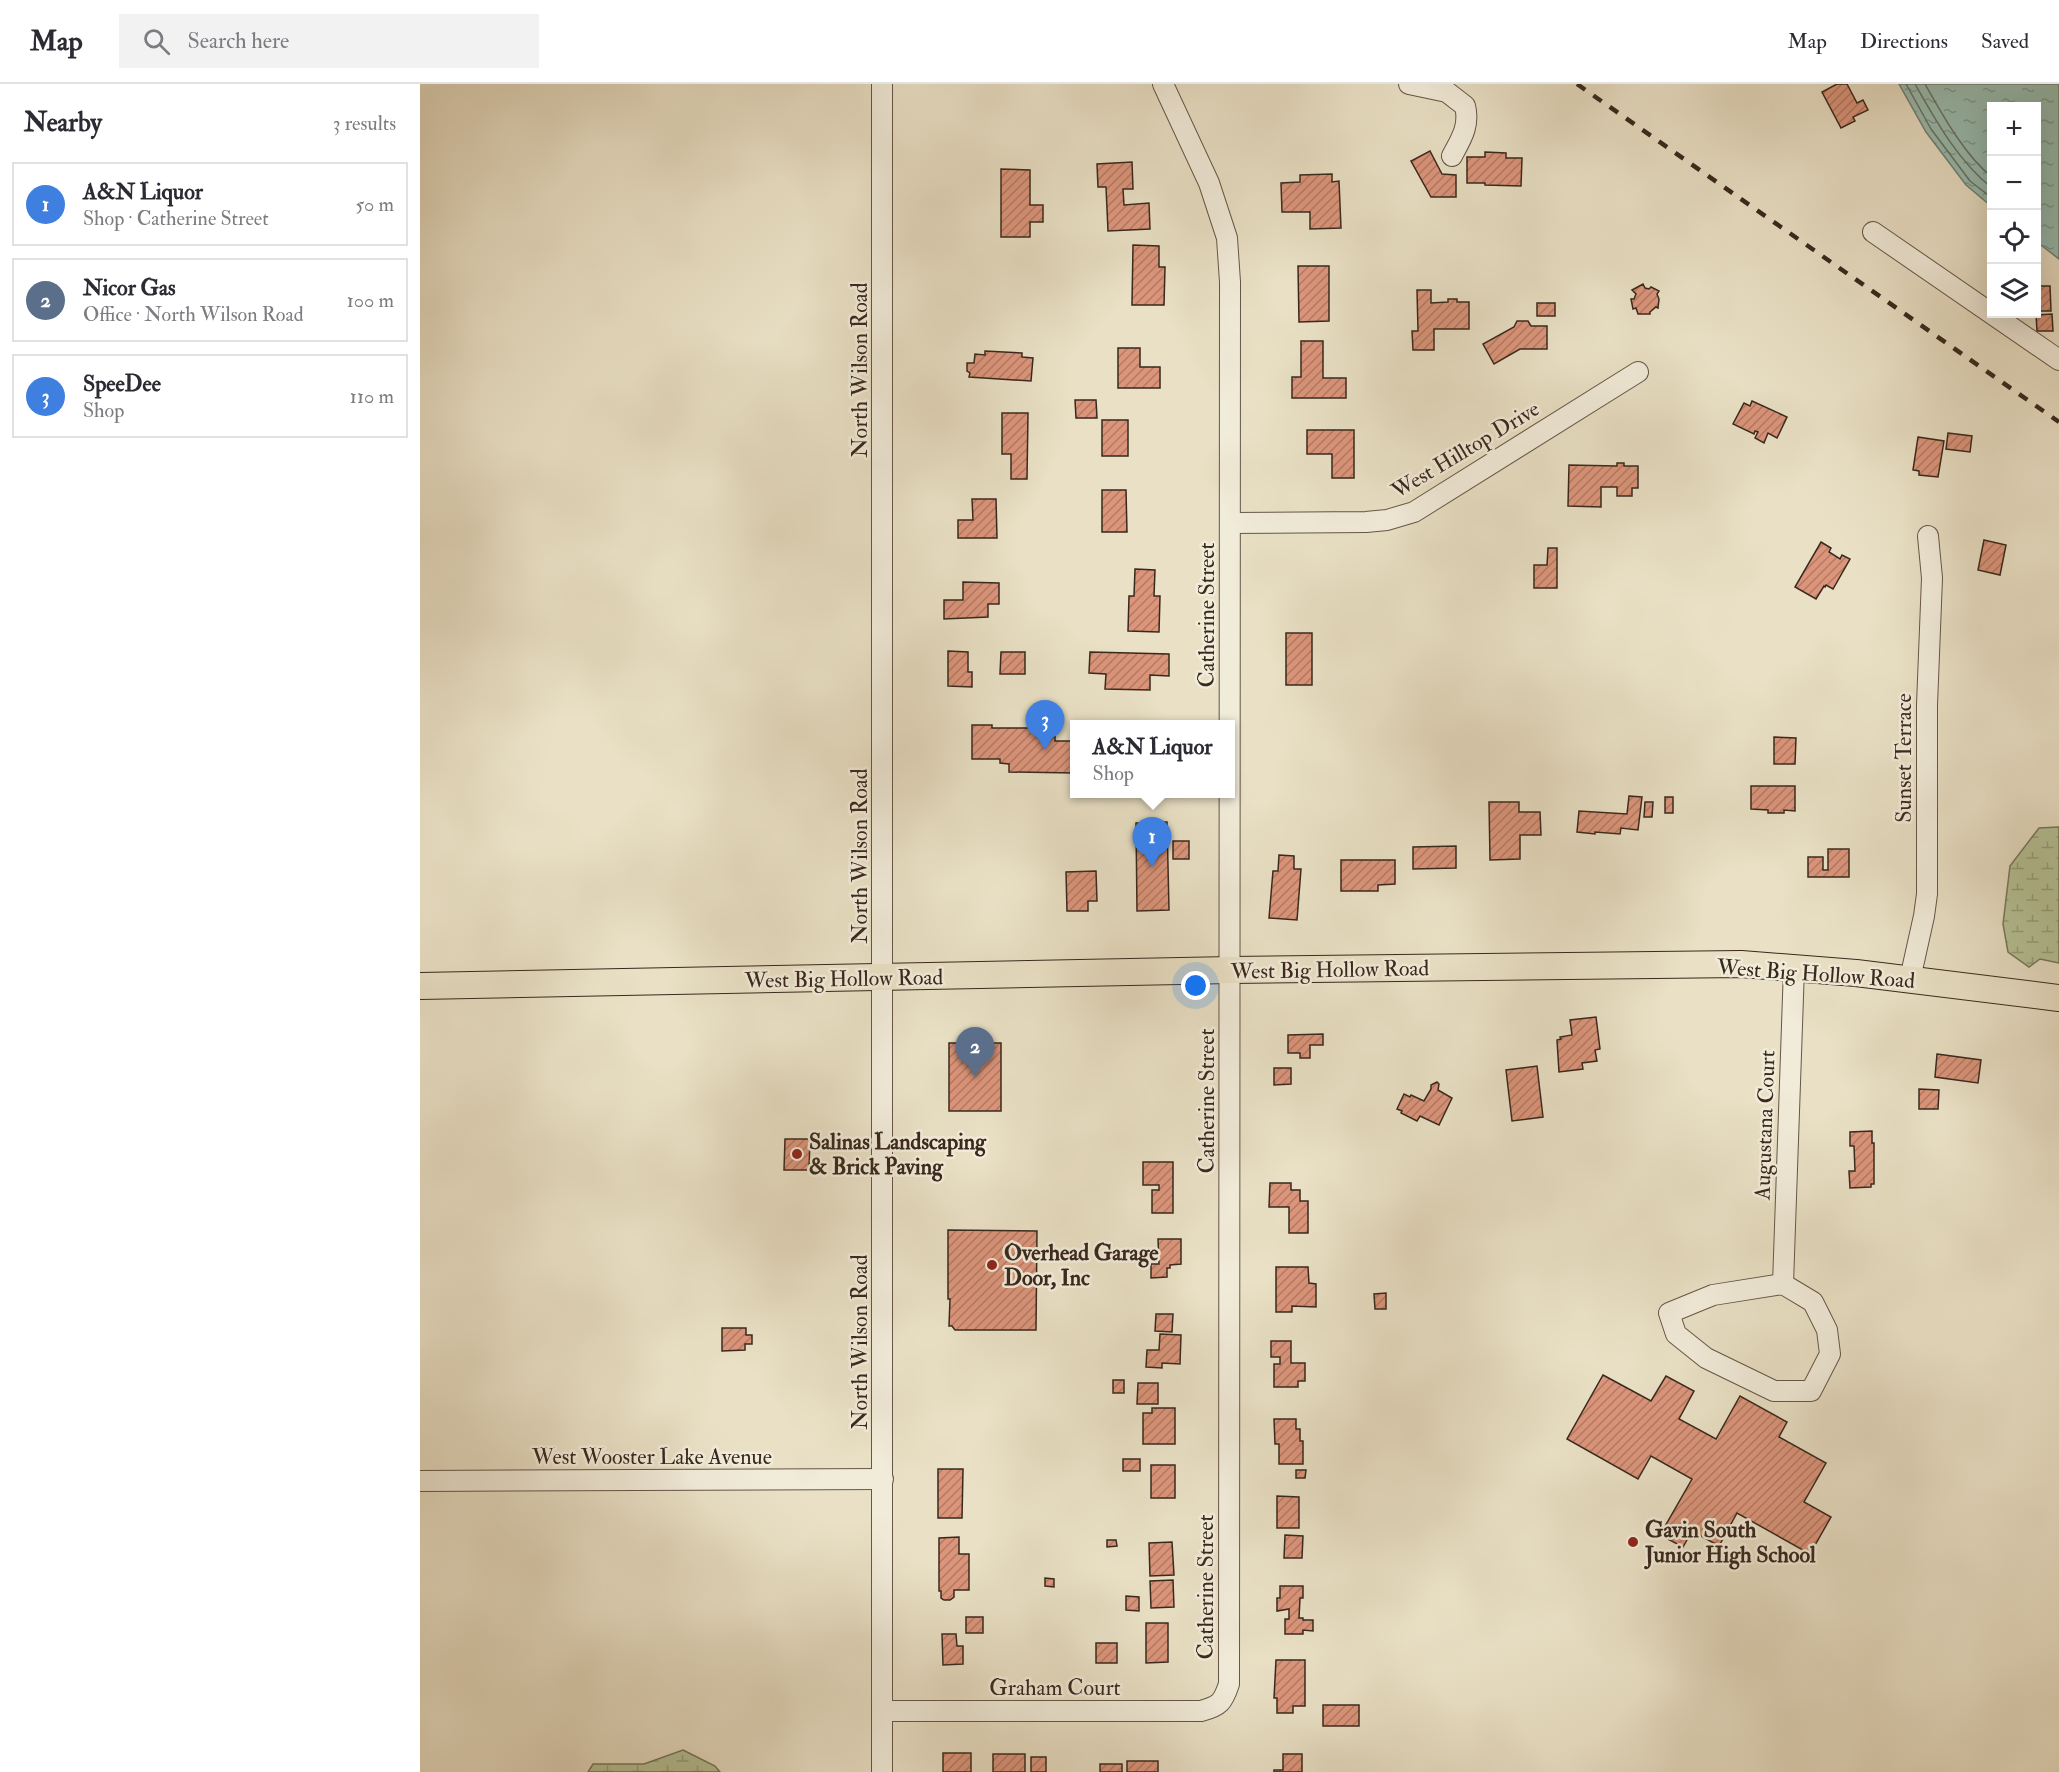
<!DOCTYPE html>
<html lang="en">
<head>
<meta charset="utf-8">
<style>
	:root { --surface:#fff; --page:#f2f2f3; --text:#2b2b33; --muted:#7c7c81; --line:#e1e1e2; --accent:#8f2418 }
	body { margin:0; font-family:"IM FELL Double Pica",serif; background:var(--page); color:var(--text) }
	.controls { position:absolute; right:18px; top:18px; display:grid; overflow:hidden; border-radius:0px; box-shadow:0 6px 24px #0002 }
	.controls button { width:54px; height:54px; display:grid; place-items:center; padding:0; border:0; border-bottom:2px solid var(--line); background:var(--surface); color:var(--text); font:30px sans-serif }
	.you { position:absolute; left:776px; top:902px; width:21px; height:21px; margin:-15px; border:4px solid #fff; border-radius:50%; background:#1a73e8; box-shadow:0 0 0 9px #1a73e833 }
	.badge { display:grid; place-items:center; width:39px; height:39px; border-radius:50%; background:var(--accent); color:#fff; font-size:20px; font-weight:700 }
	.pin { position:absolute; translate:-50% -50px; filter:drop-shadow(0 2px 3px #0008) }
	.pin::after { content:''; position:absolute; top:32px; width:21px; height:18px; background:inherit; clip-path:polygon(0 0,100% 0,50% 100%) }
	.popup { position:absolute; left:650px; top:636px; width:165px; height:78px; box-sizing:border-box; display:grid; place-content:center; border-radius:0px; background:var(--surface); filter:drop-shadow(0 2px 4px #0005); font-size:20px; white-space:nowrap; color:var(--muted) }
	.popup b { font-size:22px; color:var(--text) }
	.popup::after { content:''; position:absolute; left:50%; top:100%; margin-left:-12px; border:12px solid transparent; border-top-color:var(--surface) }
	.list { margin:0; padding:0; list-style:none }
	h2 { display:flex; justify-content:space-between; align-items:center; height:78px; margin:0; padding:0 24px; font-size:26px }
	h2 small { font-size:20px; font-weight:400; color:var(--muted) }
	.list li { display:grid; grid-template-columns:39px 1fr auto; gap:18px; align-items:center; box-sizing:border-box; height:84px; margin:0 12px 12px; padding:0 12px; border:2px solid var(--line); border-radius:0px }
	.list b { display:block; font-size:22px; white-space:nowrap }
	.list p { margin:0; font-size:20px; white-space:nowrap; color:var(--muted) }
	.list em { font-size:20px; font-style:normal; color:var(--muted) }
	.icon { flex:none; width:33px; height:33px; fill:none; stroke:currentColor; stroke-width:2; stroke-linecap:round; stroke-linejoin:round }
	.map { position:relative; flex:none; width:1639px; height:1688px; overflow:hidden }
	header { display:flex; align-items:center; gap:36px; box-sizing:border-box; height:84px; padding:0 30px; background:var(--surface); border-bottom:2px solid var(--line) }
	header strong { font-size:28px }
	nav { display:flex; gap:33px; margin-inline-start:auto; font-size:21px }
	.search { width:420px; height:54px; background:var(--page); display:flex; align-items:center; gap:15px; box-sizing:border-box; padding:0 21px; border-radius:0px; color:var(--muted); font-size:22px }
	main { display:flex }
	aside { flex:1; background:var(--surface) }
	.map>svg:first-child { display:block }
	.wetland { fill:url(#wetland-marsh); stroke:#77755a; stroke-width:1.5 }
	.water { fill:url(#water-ripples); stroke:#728176; stroke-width:1.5 }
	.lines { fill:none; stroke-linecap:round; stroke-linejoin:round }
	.shore { stroke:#687267; stroke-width:1.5 }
	.building { fill:url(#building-hatch); stroke:#39281d; stroke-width:1.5 }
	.minor-casing { stroke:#655647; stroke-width:22 }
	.major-casing { stroke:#39281d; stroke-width:28 }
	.minor { stroke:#f1ebd9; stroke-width:20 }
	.major { stroke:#e9e0c5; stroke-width:26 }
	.rail { stroke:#39281d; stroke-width:4.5; stroke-dasharray:10 10; stroke-linecap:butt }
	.poi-dot { fill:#8f2418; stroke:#f1ebd9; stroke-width:2 }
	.labels { text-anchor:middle; stroke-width:5; stroke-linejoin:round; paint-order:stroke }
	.street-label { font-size:22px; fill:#39281d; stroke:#f1ebd9 }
	.poi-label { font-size:22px; font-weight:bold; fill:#39281d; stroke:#f1ebd9; text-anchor:start }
</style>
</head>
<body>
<header>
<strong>Map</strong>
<div class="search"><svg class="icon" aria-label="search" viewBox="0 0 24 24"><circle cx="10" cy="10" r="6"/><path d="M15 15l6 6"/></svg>Search here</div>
<nav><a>Map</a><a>Directions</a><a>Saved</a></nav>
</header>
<main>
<aside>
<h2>Nearby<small>3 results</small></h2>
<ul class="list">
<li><span class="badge" style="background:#3f7fe0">1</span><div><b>A&amp;N Liquor</b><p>Shop · Catherine Street</p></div><em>50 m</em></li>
<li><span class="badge" style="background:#5c6f8a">2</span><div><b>Nicor Gas</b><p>Office · North Wilson Road</p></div><em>100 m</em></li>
<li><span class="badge" style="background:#3f7fe0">3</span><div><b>SpeeDee</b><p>Shop</p></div><em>110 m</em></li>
</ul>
</aside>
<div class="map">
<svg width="1639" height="1688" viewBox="0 0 1639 1688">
	<defs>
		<pattern id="wetland-marsh" width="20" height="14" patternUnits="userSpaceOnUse" patternTransform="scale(1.5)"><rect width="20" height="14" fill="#b5c296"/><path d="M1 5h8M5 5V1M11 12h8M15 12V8" fill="none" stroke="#949e7a"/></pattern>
		<pattern id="water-ripples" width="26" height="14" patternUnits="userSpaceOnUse" patternTransform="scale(1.5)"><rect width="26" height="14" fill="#98bdb1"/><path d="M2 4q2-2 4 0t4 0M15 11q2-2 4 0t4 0" fill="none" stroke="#7d9a8f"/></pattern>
		<pattern id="building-hatch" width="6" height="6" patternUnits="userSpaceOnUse" patternTransform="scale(1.5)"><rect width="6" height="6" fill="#dc957b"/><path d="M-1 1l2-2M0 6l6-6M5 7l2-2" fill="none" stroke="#b37a64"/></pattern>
	</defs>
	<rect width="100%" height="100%" fill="#e9e0c5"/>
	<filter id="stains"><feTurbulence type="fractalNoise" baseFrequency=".00333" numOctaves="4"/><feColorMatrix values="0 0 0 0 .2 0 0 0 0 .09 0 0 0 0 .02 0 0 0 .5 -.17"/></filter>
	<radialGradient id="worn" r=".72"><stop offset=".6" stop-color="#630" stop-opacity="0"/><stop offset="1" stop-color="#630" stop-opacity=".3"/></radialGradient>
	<g class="wetland">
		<polygon points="1639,743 1639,879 1620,875 1609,883 1588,868 1583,840 1590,782 1619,744"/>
		<polygon points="263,1666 295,1682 300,1688 168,1688 173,1680 224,1680"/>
	</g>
	<polygon class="water" points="1479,0 1639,0 1639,175 1617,158 1616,22 1572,22 1571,122 1546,101 1506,48"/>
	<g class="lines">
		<g class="shore">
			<polyline points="1486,0 1511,45 1550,97 1572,114"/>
			<path d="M1495 0C1516 37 1538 77 1572 104"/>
			<path d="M1505 0C1522 30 1545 72 1572 93"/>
		</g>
	</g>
	<g class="building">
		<polygon points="1417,0 1427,0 1437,19 1443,16 1448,26 1433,33 1435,37 1421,44 1402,8"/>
		<polygon points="1010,67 1022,90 1036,91 1036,113 1011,113 991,77"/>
		<polygon points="1065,68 1086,69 1086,74 1102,74 1101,102 1065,101 1065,99 1047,99 1047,73 1065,73"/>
		<polygon points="712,78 713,105 703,105 704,121 729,119 730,145 688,147 686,103 678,103 677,80"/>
		<polygon points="581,85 610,86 610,121 623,121 623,138 610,138 610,153 581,153"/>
		<polygon points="912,90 912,98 919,97 921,144 890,145 890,128 862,128 861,99 880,98 880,91"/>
		<polygon points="713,161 739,162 739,183 745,183 744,221 712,221"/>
		<polygon points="878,182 909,182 909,237 879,238"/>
		<polygon points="1223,200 1225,204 1229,205 1231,203 1239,207 1237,210 1239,215 1238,224 1236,223 1230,228 1230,230 1218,230 1216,224 1213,225 1211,215 1214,215 1216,210 1212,206"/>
		<polygon points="1616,202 1630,202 1631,227 1616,227"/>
		<polygon points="997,206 1011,206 1011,219 1028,218 1028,215 1037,215 1037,218 1049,218 1049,245 1014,245 1014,266 993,266 992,247 998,247"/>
		<rect x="1117" y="219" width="18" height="13"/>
		<polygon points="1632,230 1633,247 1617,247 1616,231"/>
		<polygon points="1097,237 1108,237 1111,242 1127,242 1127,265 1100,265 1074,280 1063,260 1094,243"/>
		<polygon points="881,257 903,257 903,294 926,294 926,314 872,314 872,293 881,293"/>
		<polygon points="698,264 720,264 720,283 740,283 740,304 698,304"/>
		<polygon points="565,267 602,269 602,273 613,274 611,297 549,293 550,289 547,287 547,279 554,279 555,270 565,271"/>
		<polygon points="655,316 676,316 677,334 656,334"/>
		<polygon points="1332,317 1367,333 1357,354 1348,349 1344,359 1335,354 1338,348 1335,347 1334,350 1313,340 1324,319 1330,322"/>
		<polygon points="582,329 608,329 607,395 591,395 591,370 582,370"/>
		<rect x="682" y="336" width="26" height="36"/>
		<polygon points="887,346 934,346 934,394 912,394 912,370 887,370"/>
		<polygon points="1528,349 1552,352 1550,368 1526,365"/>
		<polygon points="1498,353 1524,357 1518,393 1499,391 1499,387 1493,386"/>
		<polygon points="1197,379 1204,379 1204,382 1218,382 1218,404 1212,404 1212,412 1197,412 1197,403 1181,403 1181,423 1148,422 1149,381 1197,382"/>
		<polygon points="682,406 706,406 707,448 682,448"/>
		<polygon points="552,415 576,415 577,454 538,454 538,436 553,436"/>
		<polygon points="1564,456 1586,461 1580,491 1558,486"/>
		<polygon points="1401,458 1411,464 1409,468 1420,475 1422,471 1430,475 1413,505 1406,501 1405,503 1404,502 1396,515 1375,503"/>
		<polygon points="1128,464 1137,464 1137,504 1114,504 1114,481 1127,481"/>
		<polygon points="715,485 735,486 734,512 740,512 739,548 708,547 709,512 714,512"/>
		<polygon points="543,498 579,499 579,520 568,520 568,533 524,535 524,516 543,516"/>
		<rect x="866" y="549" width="26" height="52"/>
		<polygon points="528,567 548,568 548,588 552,588 552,603 528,602"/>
		<polygon points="581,568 605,568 605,590 580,590"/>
		<polygon points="670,568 749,570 749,592 730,591 730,606 685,605 686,590 669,589"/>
		<polygon points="552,641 572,641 572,644 635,644 635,657 654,657 654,689 589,688 589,680 580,679 580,675 552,675"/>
		<polygon points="1354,653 1376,654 1375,680 1354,680"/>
		<polygon points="1331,702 1375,702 1375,727 1364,726 1364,729 1348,729 1348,726 1331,725"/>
		<polygon points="1209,712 1222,713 1218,746 1201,744 1200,750 1175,748 1175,750 1157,748 1159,727 1207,730"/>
		<rect x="1245" y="713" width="8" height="16"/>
		<polygon points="1069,718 1099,718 1099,728 1120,728 1121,751 1100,751 1100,775 1070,776"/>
		<polygon points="1225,718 1233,718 1232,733 1224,733"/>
		<polygon points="747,738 749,826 717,827 716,739"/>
		<rect x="753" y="757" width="16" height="18"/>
		<polygon points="1036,762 1036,784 993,785 993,763"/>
		<polygon points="1408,765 1429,765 1429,793 1388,793 1388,773 1403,773 1403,786 1408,786"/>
		<polygon points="859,771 874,772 874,785 881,785 877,836 849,834 853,787 858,787"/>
		<polygon points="921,776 975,776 975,800 958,801 958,807 921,807"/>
		<polygon points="676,787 677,817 668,817 668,827 647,827 646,788"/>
		<polygon points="1176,933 1180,965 1175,966 1177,977 1162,979 1163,985 1139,988 1137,956 1141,955 1140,953 1152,951 1150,936"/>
		<polygon points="903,950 903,961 890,961 890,974 880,974 880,969 868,969 868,951"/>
		<rect x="529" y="959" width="52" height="68"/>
		<polygon points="1517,970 1561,976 1558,999 1515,993"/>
		<polygon points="1117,982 1123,1033 1092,1037 1086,986"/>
		<polygon points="854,984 871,984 871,1000 854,1001"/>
		<polygon points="1017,998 1019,1000 1018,1006 1032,1014 1019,1041 1000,1032 997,1037 981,1029 982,1027 977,1025 984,1010 990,1013 991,1011 1004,1017 1011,1005 1011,1001"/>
		<polygon points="1499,1005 1519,1006 1518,1025 1499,1025"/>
		<polygon points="1452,1047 1452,1059 1454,1059 1454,1100 1451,1100 1451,1103 1430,1104 1429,1087 1435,1087 1434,1062 1430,1062 1430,1048"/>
		<polygon points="365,1055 390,1055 389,1086 364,1086"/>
		<polygon points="723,1078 753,1078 753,1129 732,1129 732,1106 739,1106 739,1101 723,1101"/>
		<polygon points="850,1099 871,1099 871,1106 880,1106 880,1117 888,1117 888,1149 869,1149 869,1123 849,1123"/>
		<polygon points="528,1146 617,1147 616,1246 535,1246 532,1242 529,1242 530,1215 528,1215"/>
		<polygon points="738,1155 761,1155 761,1180 750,1181 750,1184 747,1184 747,1193 731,1194 731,1180 739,1180"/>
		<polygon points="856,1183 888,1183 889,1199 896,1200 896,1223 872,1222 872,1228 856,1228"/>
		<polygon points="966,1209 966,1225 955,1225 954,1210"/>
		<polygon points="736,1230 753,1230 752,1248 735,1247"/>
		<polygon points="302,1244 326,1244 326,1251 332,1251 332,1260 325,1260 325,1266 302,1267"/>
		<polygon points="740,1250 761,1251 760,1280 742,1279 742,1284 726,1283 727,1266 739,1266"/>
		<polygon points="851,1257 871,1257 871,1279 885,1279 885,1297 878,1297 878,1303 854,1303 854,1280 860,1280 860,1273 851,1273"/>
		<polygon points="1183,1291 1231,1317 1246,1292 1274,1307 1259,1335 1296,1355 1320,1312 1367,1338 1359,1353 1406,1379 1384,1418 1411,1433 1390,1470 1317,1429 1299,1462 1272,1447 1263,1463 1240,1451 1272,1395 1231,1372 1218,1395 1147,1355"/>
		<rect x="693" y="1296" width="11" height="13"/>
		<polygon points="718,1299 738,1299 738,1320 717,1320"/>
		<polygon points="732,1324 755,1324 755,1360 723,1360 723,1329 732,1329"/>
		<polygon points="854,1335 876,1335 876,1345 880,1345 880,1357 883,1357 883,1380 859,1380 859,1360 855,1360"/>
		<rect x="703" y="1375" width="17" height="12"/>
		<rect x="731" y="1381" width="24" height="33"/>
		<polygon points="518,1385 543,1385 542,1434 518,1434"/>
		<polygon points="876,1386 886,1386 885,1394 876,1394"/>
		<polygon points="857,1412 879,1413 879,1444 857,1444"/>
		<polygon points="865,1451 883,1452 882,1474 864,1474"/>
		<polygon points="539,1453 539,1470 549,1470 549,1506 534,1506 534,1513 530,1516 524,1516 521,1514 521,1507 519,1507 519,1454"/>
		<polygon points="687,1456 696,1456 697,1462 687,1463"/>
		<polygon points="752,1458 754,1491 730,1492 729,1459"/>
		<polygon points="625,1494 634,1495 634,1503 625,1502"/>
		<polygon points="753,1496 754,1523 731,1524 730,1497"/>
		<polygon points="860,1502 883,1502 883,1514 880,1514 879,1534 883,1534 883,1536 893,1536 893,1547 883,1546 883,1550 865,1550 865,1535 869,1535 869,1525 857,1527 857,1514 860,1514"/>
		<polygon points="706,1512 719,1513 719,1527 706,1526"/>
		<rect x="546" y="1533" width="17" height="16"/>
		<polygon points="726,1539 748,1539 748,1578 726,1579"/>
		<polygon points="522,1550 536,1550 537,1562 543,1562 543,1580 523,1581"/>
		<rect x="676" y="1559" width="21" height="20"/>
		<polygon points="856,1576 885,1576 885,1622 873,1622 873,1629 857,1629 857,1614 854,1614"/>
		<rect x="903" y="1621" width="36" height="21"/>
		<rect x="523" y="1669" width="28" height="19"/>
		<rect x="573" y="1670" width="32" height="18"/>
		<polygon points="863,1670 882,1670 882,1688 854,1688 854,1686 863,1686"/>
		<rect x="611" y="1673" width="15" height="15"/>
		<rect x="707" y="1677" width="31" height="11"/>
		<rect x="680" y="1680" width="22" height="8"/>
	</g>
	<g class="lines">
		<defs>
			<g id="minor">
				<polyline points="462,0 462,1688"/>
				<path d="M989 0 1027 8 1045 22C1050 42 1041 55 1032 72"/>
				<polyline points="1453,148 1639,276"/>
				<polyline points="810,439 946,438 967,436 994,428 1218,288"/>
				<polyline points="1490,895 1504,832 1507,810 1507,621 1512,494 1508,452"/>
				<polygon points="1363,1200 1393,1218 1407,1246 1410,1270 1391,1307 1354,1307 1286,1274 1256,1250 1249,1229 1293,1211"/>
				<polyline points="1363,1200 1374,884"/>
				<polyline points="0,1397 463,1395"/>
				<path d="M462 1627H781C800 1622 803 1618 809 1600L810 198 807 154 789 99 743 0"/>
			</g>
			<polyline id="major" points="0,902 811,886 1321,880 1436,889 1639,914"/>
		</defs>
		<use href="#minor" class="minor-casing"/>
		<use href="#major" class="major-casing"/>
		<use href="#minor" class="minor"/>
		<use href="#major" class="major"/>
		<polyline class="rail" points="1157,0 1639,338"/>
	</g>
	<g class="poi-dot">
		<circle cx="377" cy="1070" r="6"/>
		<circle cx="572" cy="1181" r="6"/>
		<circle cx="1213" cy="1458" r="6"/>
	</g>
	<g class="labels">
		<g class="street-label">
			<text transform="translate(439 286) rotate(-90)" y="8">North Wilson Road</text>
			<text transform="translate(1045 365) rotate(-31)" y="8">West Hilltop Drive</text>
			<text transform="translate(786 531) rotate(-90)" y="8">Catherine Street</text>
			<text transform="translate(1483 674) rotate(-90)" y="8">Sunset Terrace</text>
			<text transform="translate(439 772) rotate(-90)" y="8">North Wilson Road</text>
			<text transform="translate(910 885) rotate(-1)" y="8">West Big Hollow Road</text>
			<text transform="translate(1396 889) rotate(4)" y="8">West Big Hollow Road</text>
			<text transform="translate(424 894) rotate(-1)" y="8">West Big Hollow Road</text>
			<text transform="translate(786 1017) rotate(-90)" y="8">Catherine Street</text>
			<text transform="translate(1344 1041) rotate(-88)" y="8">Augustana Court</text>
			<text transform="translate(439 1258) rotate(-90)" y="8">North Wilson Road</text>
			<text x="232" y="1380">West Wooster Lake Avenue</text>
			<text transform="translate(785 1503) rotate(-90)" y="8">Catherine Street</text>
			<text x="635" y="1611">Graham Court</text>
		</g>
		<g class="poi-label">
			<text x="389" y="1065">Salinas Landscaping<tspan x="389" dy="25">&amp; Brick Paving</tspan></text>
			<text x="584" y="1176">Overhead Garage<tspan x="584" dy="25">Door, Inc</tspan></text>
			<text x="1225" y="1453">Gavin South<tspan x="1225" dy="25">Junior High School</tspan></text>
		</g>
	</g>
	<rect width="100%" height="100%" filter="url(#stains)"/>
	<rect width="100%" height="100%" fill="url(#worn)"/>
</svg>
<div class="controls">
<button>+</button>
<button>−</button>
<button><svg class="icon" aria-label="locate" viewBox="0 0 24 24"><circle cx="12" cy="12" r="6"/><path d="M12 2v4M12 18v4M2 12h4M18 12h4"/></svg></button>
<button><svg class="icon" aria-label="layers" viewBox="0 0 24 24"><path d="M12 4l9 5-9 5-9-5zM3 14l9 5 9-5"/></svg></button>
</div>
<div class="you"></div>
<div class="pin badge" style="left:732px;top:783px;background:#3f7fe0">1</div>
<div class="popup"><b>A&amp;N Liquor</b>Shop</div>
<div class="pin badge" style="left:555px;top:993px;background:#5c6f8a">2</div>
<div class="pin badge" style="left:625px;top:666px;background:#3f7fe0">3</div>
</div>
</main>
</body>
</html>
